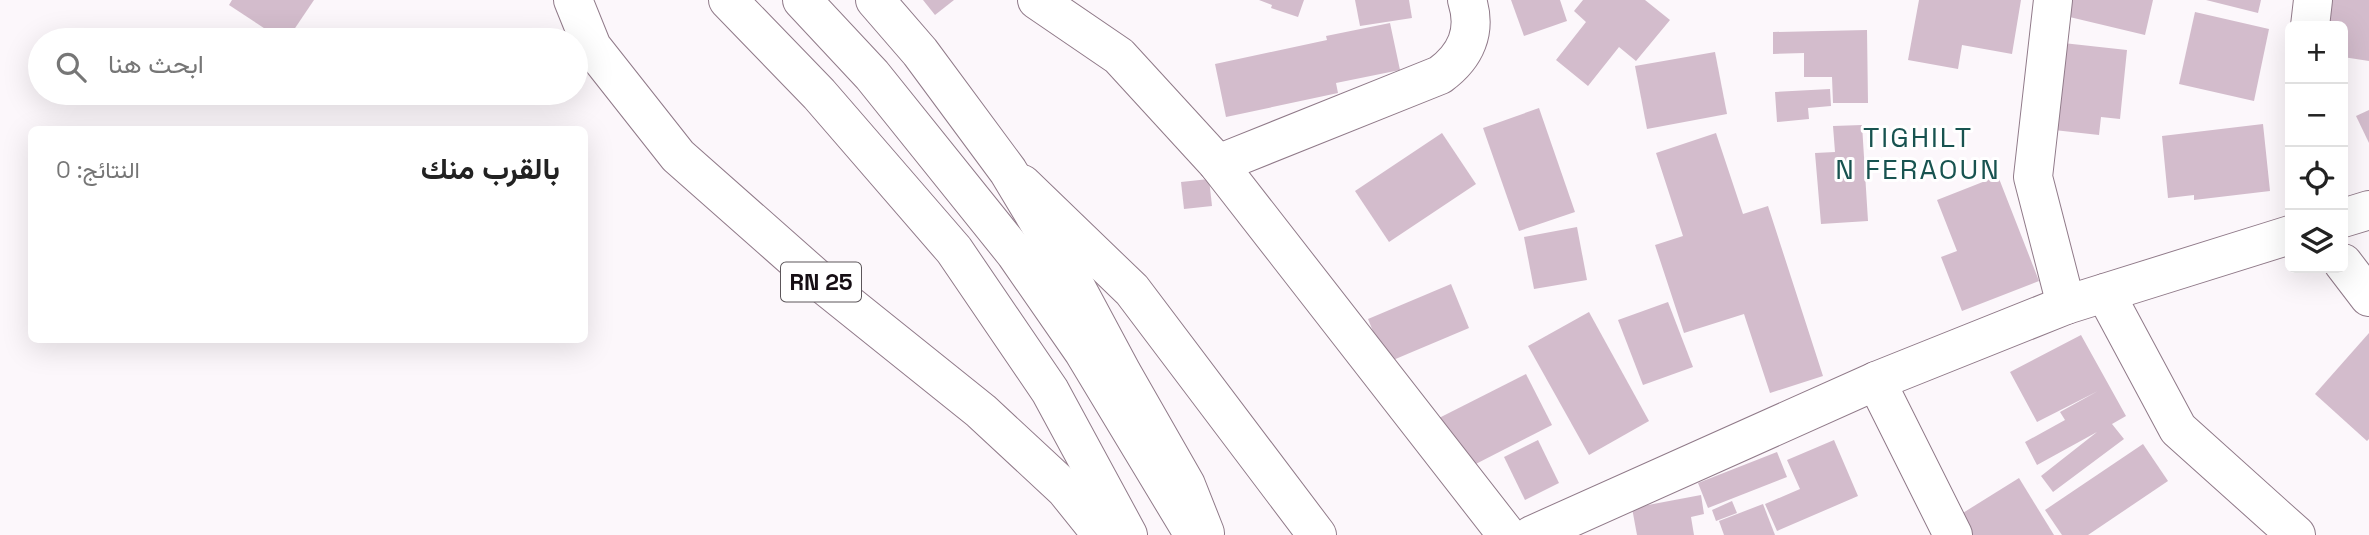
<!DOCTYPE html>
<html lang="ar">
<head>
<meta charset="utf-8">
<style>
	:root { --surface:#fff; --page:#f6f6f6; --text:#222; --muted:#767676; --line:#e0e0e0 }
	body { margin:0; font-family:"Space Grotesk",Vazirmatn,sans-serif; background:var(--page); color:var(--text); direction:rtl }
	.controls { position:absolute; right:21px; top:21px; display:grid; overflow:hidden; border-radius:10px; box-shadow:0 7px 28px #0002 }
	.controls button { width:63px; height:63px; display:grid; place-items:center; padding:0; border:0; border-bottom:2px solid var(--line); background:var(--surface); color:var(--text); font:35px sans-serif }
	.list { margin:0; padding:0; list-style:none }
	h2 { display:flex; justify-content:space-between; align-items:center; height:91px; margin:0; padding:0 28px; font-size:30px }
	h2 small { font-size:23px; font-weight:400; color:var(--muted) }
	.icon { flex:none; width:38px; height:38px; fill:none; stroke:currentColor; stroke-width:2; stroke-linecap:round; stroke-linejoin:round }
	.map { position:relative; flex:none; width:2369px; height:535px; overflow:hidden; direction:ltr }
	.search { position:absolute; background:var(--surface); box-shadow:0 7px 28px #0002; left:28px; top:28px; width:560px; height:77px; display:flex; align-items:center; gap:18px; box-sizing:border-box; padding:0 24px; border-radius:38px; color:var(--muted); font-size:26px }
	.panel { position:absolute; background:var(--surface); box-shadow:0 7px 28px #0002; left:28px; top:126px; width:560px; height:217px; border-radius:10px; direction:rtl }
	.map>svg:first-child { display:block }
	.building { fill:#d3bccc }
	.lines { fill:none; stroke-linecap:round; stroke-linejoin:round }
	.street-casing { stroke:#907a89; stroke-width:40 }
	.primary-casing { stroke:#907a89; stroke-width:40 }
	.highway-casing { stroke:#907a89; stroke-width:40 }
	.street { stroke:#fff; stroke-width:38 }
	.primary { stroke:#fff; stroke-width:38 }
	.highway { stroke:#fff; stroke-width:38 }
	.labels { text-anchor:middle; stroke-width:6; stroke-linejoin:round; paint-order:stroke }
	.shield { fill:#fff; stroke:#5c565a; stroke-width:2 }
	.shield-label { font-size:23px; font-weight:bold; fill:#160e14 }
	.quarter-label { font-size:28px; letter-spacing:2px; fill:#185350; stroke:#fff }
</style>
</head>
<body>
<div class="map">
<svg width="2369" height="535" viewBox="0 0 2369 535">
	<rect width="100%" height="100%" fill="#fcf7fb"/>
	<g class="building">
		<polygon points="232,0 314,0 287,40 282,40 229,5"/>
		<polygon points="923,0 954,0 935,15"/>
		<polygon points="1259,0 1304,0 1298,17 1271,8 1272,5"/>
		<polygon points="1355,0 1409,0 1412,18 1360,26"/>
		<polygon points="1511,0 1560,0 1567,21 1524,36"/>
		<polygon points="1583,0 1645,0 1670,20 1636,61 1619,47 1588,86 1556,60 1586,22 1574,11"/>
		<polygon points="1919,0 2021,0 2012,54 1962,45 1958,69 1908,60"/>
		<polygon points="2060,0 2153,0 2145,35 2057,14"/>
		<polygon points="2206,0 2261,0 2258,13"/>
		<polygon points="2332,0 2369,0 2369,61 2343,57 2343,26 2327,26"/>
		<polygon points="2195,12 2269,29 2254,101 2179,84"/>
		<polygon points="1390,23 1400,70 1336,83 1338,93 1226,117 1215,64 1327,40 1326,36"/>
		<polygon points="1867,30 1868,103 1833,103 1832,77 1804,77 1804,53 1773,54 1773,32"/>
		<polygon points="2054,42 2127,50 2120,119 2101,117 2099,135 2045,129"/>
		<polygon points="1715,52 1727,114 1647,129 1635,66"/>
		<polygon points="1830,89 1831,106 1808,108 1809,119 1777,122 1775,92"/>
		<polygon points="1539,108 1575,212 1519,231 1483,128"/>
		<polygon points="2369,110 2369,143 2356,116"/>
		<polygon points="2263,124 2270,191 2194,200 2194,195 2168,198 2162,136"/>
		<polygon points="1862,125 1868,221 1821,224 1815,153 1835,152 1833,126"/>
		<polygon points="1442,133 1476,184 1389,242 1355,191"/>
		<polygon points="1716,133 1743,214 1768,206 1823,376 1770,393 1744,314 1684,333 1655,245 1683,236 1656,153"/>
		<polygon points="1998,176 2039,281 1962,311 1941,257 1957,251 1937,200"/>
		<polygon points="1209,179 1212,206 1184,209 1181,182"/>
		<polygon points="1577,227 1587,280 1534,289 1524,237"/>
		<polygon points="1451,284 1469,328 1386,363 1368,319"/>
		<polygon points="1668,302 1693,367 1643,385 1618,320"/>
		<polygon points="1589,312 1649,421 1589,455 1528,346"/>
		<polygon points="2369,333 2369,439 2367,441 2315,394"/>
		<polygon points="2081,335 2126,416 2112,424 2124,439 2053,492 2041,476 2097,432 2037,465 2025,442 2065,420 2060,412 2098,391 2037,422 2010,372"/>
		<polygon points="1526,374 1552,425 1466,469 1439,418"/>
		<polygon points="1538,440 1559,483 1525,500 1504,457"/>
		<polygon points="1834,440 1858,496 1777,531 1765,504 1800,489 1787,460"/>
		<polygon points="2143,444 2168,481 2088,535 2062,535 2045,510"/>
		<polygon points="1777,452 1787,477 1708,508 1698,483"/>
		<polygon points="2019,478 2054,535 1959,535 1950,521"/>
		<polygon points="1701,495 1704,514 1691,517 1694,535 1637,535 1632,508"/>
		<polygon points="1732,501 1737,513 1716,521 1712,510"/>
		<polygon points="1763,504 1775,535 1724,535 1719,521"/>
	</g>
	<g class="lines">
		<defs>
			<g id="street">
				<polyline points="1037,0 1119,56 1218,164 1507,535"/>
				<polyline points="2053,0 2033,177 2066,305"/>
				<polyline points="2310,26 2313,0"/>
				<path d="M1218 164 1440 75C1466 56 1477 31 1467 0"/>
				<polyline points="1022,184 1132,290 1317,535"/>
				<polyline points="2343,218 2369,210"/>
				<polyline points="2343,263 2369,297"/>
				<polyline points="2105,293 2178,429 2296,535"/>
				<polyline points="1876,381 1953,535"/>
				<polyline points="1532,535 1876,381 2066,305 2290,235"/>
			</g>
			<g id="primary">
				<polyline points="573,0 592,47 678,156 824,285 981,411 1065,489 1102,535"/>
				<polyline points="875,0 920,52 1008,171 1062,261 1122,373 1186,485 1205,533"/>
			</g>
			<g id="highway">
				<polyline points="728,0 819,94 954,250 1050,391 1128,535"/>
				<polyline points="802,0 872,75 1015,253 1083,351 1194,535"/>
			</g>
		</defs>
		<use href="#street" class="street-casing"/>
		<use href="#primary" class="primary-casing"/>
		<use href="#highway" class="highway-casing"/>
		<use href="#street" class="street"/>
		<use href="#primary" class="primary"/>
		<use href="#highway" class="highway"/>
	</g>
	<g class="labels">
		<rect class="shield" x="781" y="262.5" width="80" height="39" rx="5"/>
		<g class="shield-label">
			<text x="821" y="290">RN 25</text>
		</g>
		<g class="quarter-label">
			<text x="1918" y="147">TIGHILT<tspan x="1918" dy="32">N FERAOUN</tspan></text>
		</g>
	</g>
</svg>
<div class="controls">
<button>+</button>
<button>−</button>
<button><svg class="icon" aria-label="locate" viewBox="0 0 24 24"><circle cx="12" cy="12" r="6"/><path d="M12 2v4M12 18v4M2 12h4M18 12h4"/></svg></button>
<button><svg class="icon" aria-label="layers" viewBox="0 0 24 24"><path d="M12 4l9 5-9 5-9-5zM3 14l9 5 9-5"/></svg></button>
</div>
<div class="search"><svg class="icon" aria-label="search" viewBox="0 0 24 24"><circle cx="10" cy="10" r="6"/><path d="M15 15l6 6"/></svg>ابحث هنا</div>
<section class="panel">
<h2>بالقرب منك<small>النتائج: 0</small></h2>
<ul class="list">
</ul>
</section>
</div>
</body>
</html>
